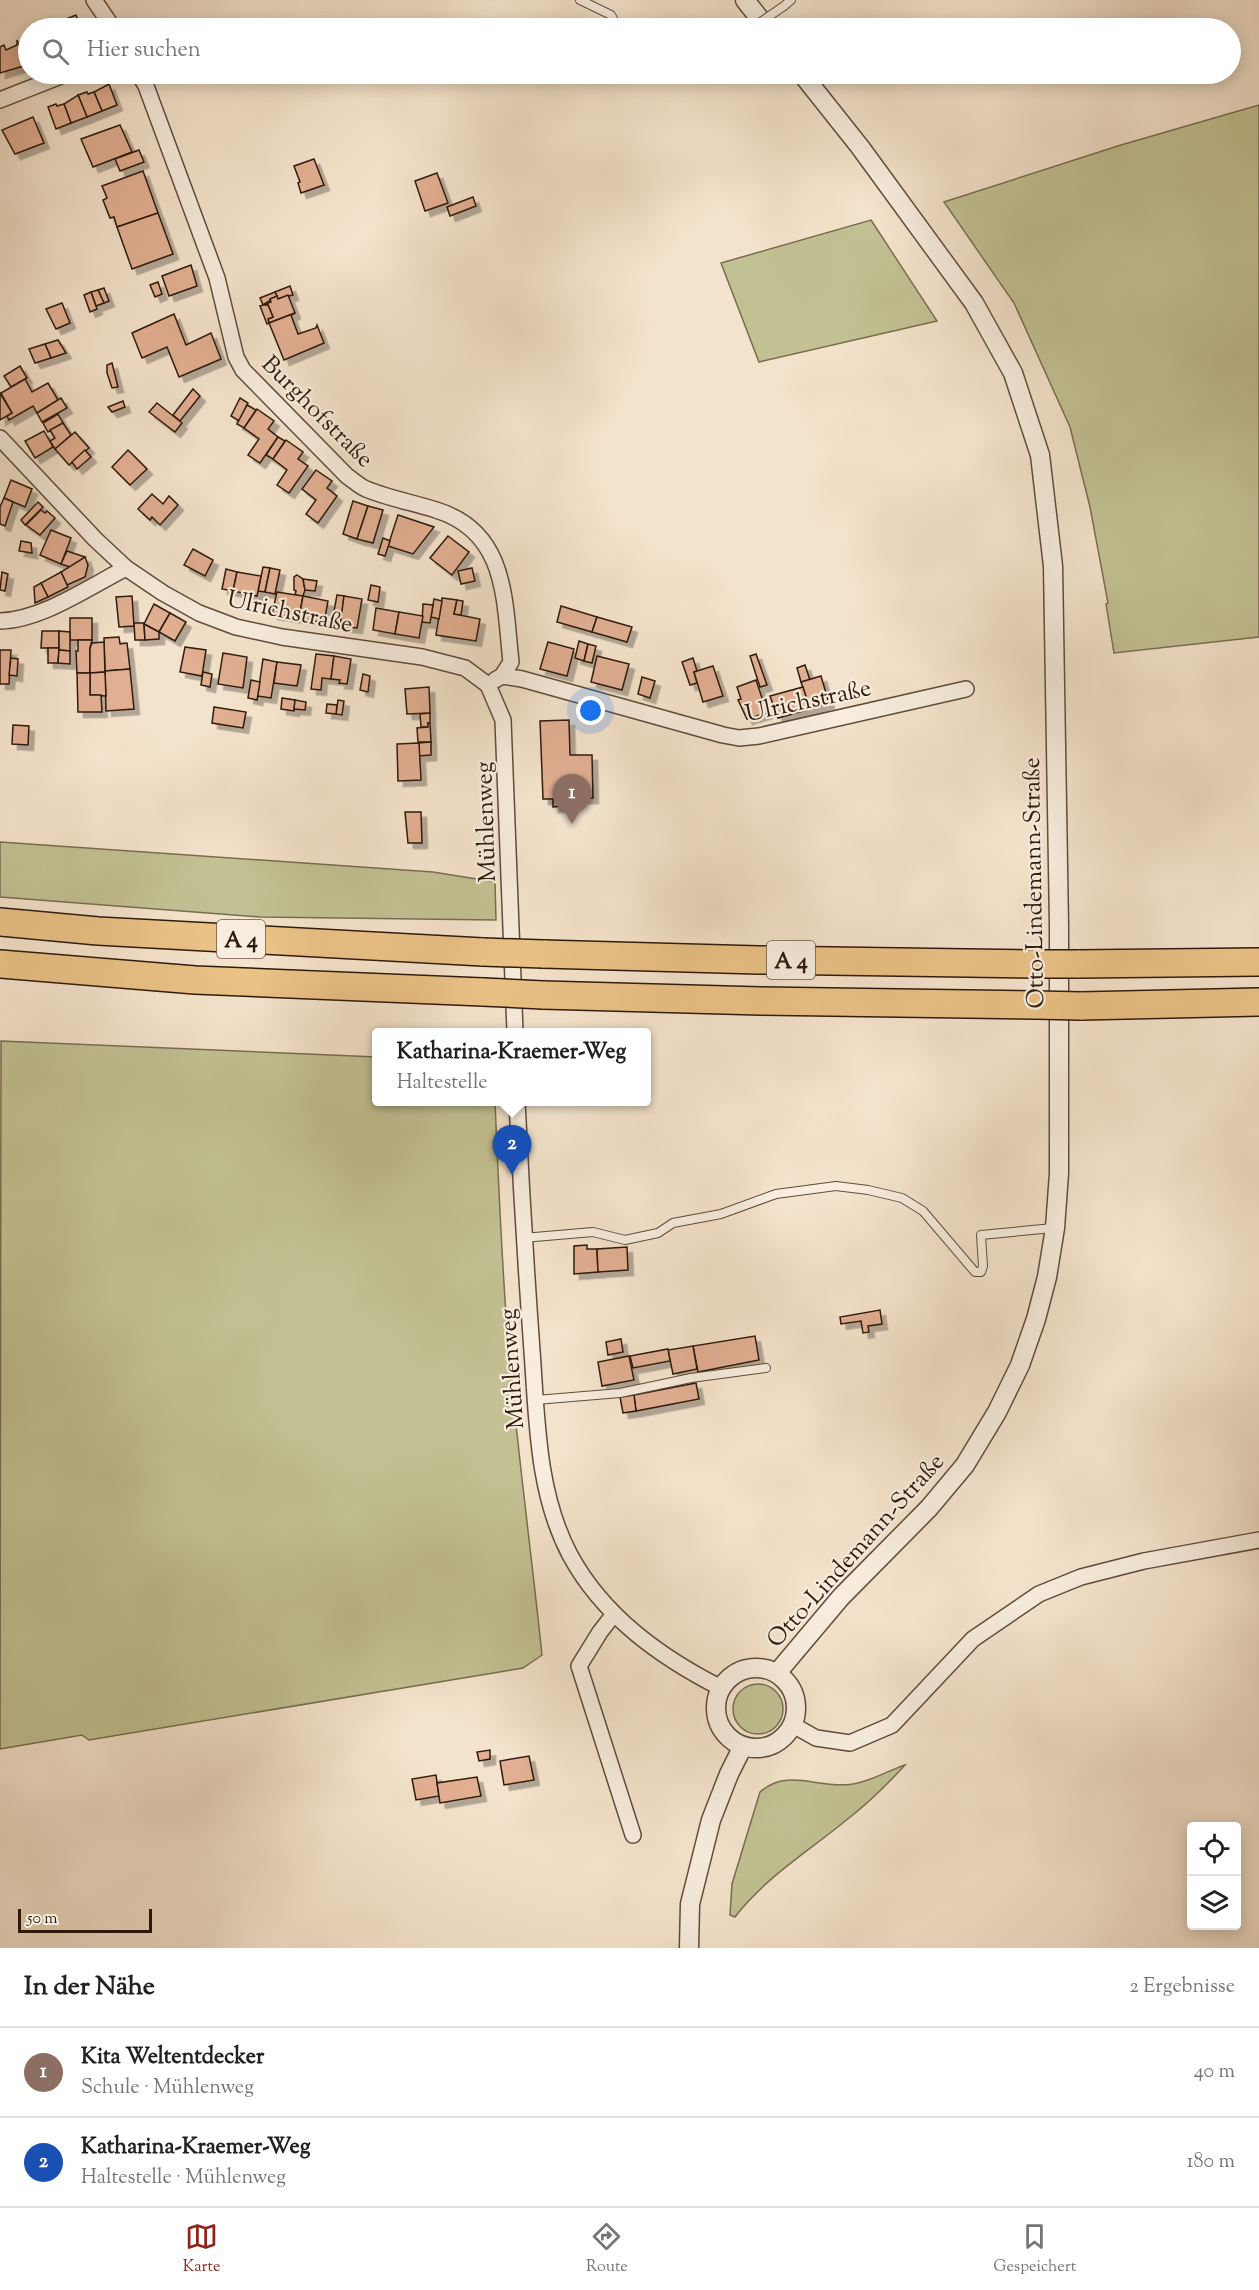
<!DOCTYPE html>
<html lang="de">
<head>
<meta charset="utf-8">
<style>
	:root { --surface:#fff; --page:#f6f6f6; --text:#202124; --muted:#757577; --line:#e0e0e0; --accent:#8f2418 }
	body { margin:0; font-family:"Sorts Mill Goudy",serif; background:var(--page); color:var(--text) }
	.controls { position:absolute; right:18px; bottom:18px; display:grid; overflow:hidden; border-radius:6px; box-shadow:0 3px 15px #0003 }
	.controls button { width:54px; height:54px; display:grid; place-items:center; padding:0; border:0; border-bottom:2px solid var(--line); background:var(--surface); color:var(--text); font:30px sans-serif }
	.scale { position:absolute; left:18px; bottom:15px; width:134px; box-sizing:border-box; padding-left:6px; border:3px solid #2d1a0b; border-top:0; font-size:16px; line-height:21px; white-space:nowrap; color:#2d1a0b; -webkit-text-stroke:4px #f8edde; paint-order:stroke }
	.you { position:absolute; left:591px; top:711px; width:21px; height:21px; margin:-15px; border:4px solid #fff; border-radius:50%; background:#1a73e8; box-shadow:0 0 0 9px #1a73e833 }
	.badge { display:grid; place-items:center; width:39px; height:39px; border-radius:50%; background:var(--accent); color:#fff; font-size:20px; font-weight:700 }
	.pin { position:absolute; translate:-50% -50px; filter:drop-shadow(0 2px 3px #0008) }
	.pin::after { content:''; position:absolute; top:32px; width:21px; height:18px; background:inherit; clip-path:polygon(0 0,100% 0,50% 100%) }
	.popup { position:absolute; left:372px; top:1028px; width:279px; height:78px; box-sizing:border-box; display:grid; place-content:center; border-radius:6px; background:var(--surface); filter:drop-shadow(0 2px 4px #0005); font-size:20px; white-space:nowrap; color:var(--muted) }
	.popup b { font-size:22px; color:var(--text) }
	.popup::after { content:''; position:absolute; left:50%; top:100%; margin-left:-12px; border:12px solid transparent; border-top-color:var(--surface) }
	.list { margin:0; padding:0; list-style:none }
	h2 { display:flex; justify-content:space-between; align-items:center; height:78px; margin:0; padding:0 24px; font-size:26px }
	h2 small { font-size:20px; font-weight:400; color:var(--muted) }
	.list li { display:grid; grid-template-columns:39px 1fr auto; gap:18px; align-items:center; box-sizing:border-box; height:90px; padding:0 24px; border-top:2px solid var(--line) }
	.list b { display:block; font-size:22px; white-space:nowrap }
	.list p { margin:0; font-size:20px; white-space:nowrap; color:var(--muted) }
	.list em { font-size:20px; font-style:normal; color:var(--muted) }
	.icon { flex:none; width:33px; height:33px; fill:none; stroke:currentColor; stroke-width:2; stroke-linecap:round; stroke-linejoin:round }
	.map { position:relative; flex:none; width:1259px; height:1948px; overflow:hidden }
	.search { position:absolute; background:var(--surface); box-shadow:0 3px 15px #0003; left:18px; right:18px; top:18px; height:66px; display:flex; align-items:center; gap:15px; box-sizing:border-box; padding:0 21px; border-radius:33px; color:var(--muted); font-size:22px }
	.sheet { height:258px; background:var(--surface) }
	nav { display:flex; justify-content:space-around; align-items:center; box-sizing:border-box; height:84px; border-top:2px solid var(--line); background:var(--surface); font-size:16px; color:var(--muted) }
	nav a { display:grid; justify-items:center; gap:3px }
	nav .on { color:var(--accent) }
	.map>svg:first-child { display:block }
	.green { fill:#c2c193; stroke:#786e4f; stroke-width:1.5 }
	.building { fill:#e2af92; stroke:#2d1a0b; stroke-width:1.5; filter:url(#shadow) }
	.lines { fill:none; stroke-linecap:round; stroke-linejoin:round }
	.service-casing { stroke:#5f4c3b; stroke-width:10 }
	.minor-casing { stroke:#5f4c3b; stroke-width:18 }
	.tertiary-casing { stroke:#5f4c3b; stroke-width:21 }
	.motorway-casing { stroke:#2d1a0b; stroke-width:30 }
	.service { stroke:#f8edde; stroke-width:8 }
	.minor { stroke:#f8edde; stroke-width:15 }
	.tertiary { stroke:#f8edde; stroke-width:18 }
	.motorway { stroke:#eac286; stroke-width:27 }
	.service-bridge-casing { stroke:#5f4c3b; stroke-width:10; stroke-linecap:butt }
	.motorway-bridge-casing { stroke:#2d1a0b; stroke-width:30; stroke-linecap:butt }
	.service-bridge { stroke:#f8edde; stroke-width:8 }
	.motorway-bridge { stroke:#eac286; stroke-width:27 }
	.labels { text-anchor:middle; stroke-width:4.5; stroke-linejoin:round; paint-order:stroke }
	.shield { fill:#f8edde; stroke:#6a594a; stroke-width:1.5 }
	.shield-label { font-size:22px; font-weight:bold; fill:#2d1a0b }
	.street-label { font-size:24px; fill:#2d1a0b; stroke:#f8edde }
</style>
</head>
<body>
<div class="map">
<svg width="1259" height="1948" viewBox="0 0 1259 1948">
	<defs>
		<filter id="shadow"><feDropShadow dx="5.5" dy="5.5" stdDeviation="0" flood-color="#0004"/></filter>
	</defs>
	<rect width="100%" height="100%" fill="#f4e3cc"/>
	<filter id="stains"><feTurbulence type="fractalNoise" baseFrequency=".00333" numOctaves="4"/><feColorMatrix values="0 0 0 0 .2 0 0 0 0 .09 0 0 0 0 .02 0 0 0 .5 -.17"/></filter>
	<radialGradient id="worn" r=".72"><stop offset=".6" stop-color="#630" stop-opacity="0"/><stop offset="1" stop-color="#630" stop-opacity=".3"/></radialGradient>
	<g class="green">
		<polygon points="1259,105 1259,637 1114,653 1106,604 1108,603 1090,507 1070,427 1014,303 944,202 1121,145"/>
		<polygon points="871,220 937,321 759,362 721,263"/>
		<polygon points="0,842 433,872 495,882 496,920 260,917 0,897"/>
		<path d="M1 1041 377 1057V1102H495C499 1190 502 1278 510 1365 519 1462 532 1559 542 1655L523 1668 89 1740 82 1735 0 1749Z"/>
		<circle cx="758" cy="1709" r="25"/>
		<path d="M905 1765C886 1786 866 1805 844 1822 806 1853 765 1878 735 1917L730 1915 732 1884 760 1792C788 1767 820 1790 853 1784 872 1781 887 1771 905 1765Z"/>
	</g>
	<g class="building">
		<polygon points="76,15 81,28 47,28 46,27"/>
		<polygon points="17,40 27,65 0,73 0,47 4,45 6,50 17,45"/>
		<polygon points="109,84 117,105 102,111 94,92"/>
		<polygon points="87,92 88,94 94,92 102,111 87,117 78,95"/>
		<polygon points="78,95 87,117 71,123 64,104"/>
		<polygon points="56,104 57,106 64,104 71,123 56,129 48,107"/>
		<polygon points="33,117 44,143 15,154 2,130"/>
		<polygon points="120,125 132,152 93,167 81,139"/>
		<polygon points="139,150 144,162 120,171 115,159"/>
		<polygon points="314,159 324,185 301,193 298,183 300,182 294,166"/>
		<polygon points="143,171 158,213 117,227 114,217 110,218 103,200 107,198 102,186"/>
		<polygon points="437,173 448,203 425,211 415,181"/>
		<polygon points="473,197 476,206 450,216 447,207"/>
		<polygon points="158,213 173,254 132,269 117,227"/>
		<polygon points="191,265 197,286 169,296 162,276"/>
		<polygon points="158,282 162,294 155,297 150,285"/>
		<polygon points="290,286 293,295 278,299 275,292"/>
		<polygon points="104,288 109,301 104,303 98,290"/>
		<polygon points="98,290 104,303 96,306 91,292"/>
		<polygon points="91,292 97,309 90,312 84,295"/>
		<polygon points="275,292 277,296 263,305 260,298"/>
		<polygon points="288,295 295,313 269,323 268,319 273,317 268,305 263,305 271,302 270,299 277,296 278,299"/>
		<polygon points="62,303 70,323 56,329 46,309"/>
		<polygon points="263,305 268,305 273,317 268,319 269,323 267,324 260,306"/>
		<polygon points="295,313 291,315 298,334 316,328 317,325 324,343 284,360 269,323"/>
		<polygon points="174,314 186,345 211,333 221,359 179,377 167,347 142,358 132,333"/>
		<polygon points="58,340 66,353 51,358 45,344"/>
		<polygon points="45,344 51,358 35,363 29,349"/>
		<polygon points="112,363 118,387 112,388 107,373 107,365"/>
		<polygon points="20,366 27,378 11,387 4,376"/>
		<polygon points="25,379 32,392 48,383 58,400 37,413 33,406 9,420 7,416 12,413 1,393"/>
		<polygon points="193,389 200,396 180,421 173,415"/>
		<polygon points="0,393 12,413 0,420"/>
		<polygon points="61,398 67,408 42,422 37,413"/>
		<polygon points="240,398 248,403 239,421 231,416"/>
		<polygon points="123,401 125,407 112,412 108,407"/>
		<polygon points="157,403 182,423 175,432 149,412"/>
		<polygon points="247,405 256,410 244,428 237,424"/>
		<polygon points="257,409 274,421 268,429 278,437 260,463 248,455 259,439 244,428"/>
		<polygon points="58,414 63,423 48,432 43,423"/>
		<polygon points="63,423 71,435 55,449 50,441 55,438 50,430"/>
		<polygon points="44,431 53,447 35,458 25,441"/>
		<polygon points="75,432 89,448 69,465 55,449"/>
		<polygon points="278,437 285,441 273,459 266,455"/>
		<polygon points="286,440 303,452 298,459 308,466 289,493 277,485 287,470 273,459"/>
		<polygon points="85,450 91,457 77,469 72,462"/>
		<polygon points="128,450 147,469 130,485 112,467"/>
		<polygon points="316,470 332,481 327,488 337,496 318,523 306,514 316,500 302,489"/>
		<polygon points="11,480 32,489 25,507 4,498"/>
		<polygon points="152,494 163,504 169,496 178,505 160,525 152,517 150,520 138,509"/>
		<polygon points="4,498 13,502 5,526 0,524 0,507"/>
		<polygon points="353,501 368,506 357,539 343,534"/>
		<polygon points="38,502 43,507 25,525 21,520"/>
		<polygon points="368,506 383,510 373,543 357,539"/>
		<polygon points="41,510 45,513 47,511 55,518 40,535 26,525"/>
		<polygon points="398,515 434,527 413,554 388,546"/>
		<polygon points="51,530 71,538 61,564 40,555"/>
		<polygon points="448,536 469,552 452,575 430,558"/>
		<polygon points="383,538 390,541 385,556 378,554"/>
		<polygon points="21,541 31,543 32,553 19,551"/>
		<polygon points="193,549 213,560 205,576 184,565"/>
		<polygon points="67,551 85,557 70,567 61,564"/>
		<polygon points="85,557 88,565 85,577 67,585 61,572"/>
		<polygon points="263,567 270,568 265,592 258,591"/>
		<polygon points="270,568 280,570 275,594 265,592"/>
		<polygon points="472,568 475,581 461,584 458,571"/>
		<polygon points="226,569 237,572 233,591 222,589"/>
		<polygon points="2,572 8,574 5,591 0,590"/>
		<polygon points="61,572 68,587 48,597 41,583"/>
		<polygon points="237,572 261,576 257,596 233,591"/>
		<polygon points="297,575 303,579 305,590 303,596 295,595 296,591 294,590 294,577"/>
		<polygon points="303,579 317,581 315,591 305,590"/>
		<polygon points="41,583 48,597 35,603 34,587"/>
		<polygon points="371,585 380,587 378,602 368,600"/>
		<polygon points="277,592 303,596 299,618 272,614"/>
		<polygon points="337,595 344,596 342,613 334,611"/>
		<polygon points="132,596 134,626 119,627 116,597"/>
		<polygon points="303,596 328,601 324,623 299,618"/>
		<polygon points="344,596 362,599 357,628 340,626"/>
		<polygon points="442,598 457,600 454,614 480,619 476,641 436,635"/>
		<polygon points="434,599 442,601 439,619 431,617"/>
		<polygon points="457,600 463,601 461,615 454,614"/>
		<polygon points="154,604 170,613 159,632 144,624"/>
		<polygon points="423,604 433,605 430,623 422,622"/>
		<polygon points="561,606 597,617 592,632 557,622"/>
		<polygon points="376,608 399,612 395,634 373,630"/>
		<polygon points="399,612 423,616 419,638 395,634"/>
		<polygon points="170,613 186,622 175,641 159,632"/>
		<polygon points="597,617 632,627 627,642 592,632"/>
		<rect x="70" y="618" width="22" height="22"/>
		<polygon points="134,623 144,623 145,640 135,640"/>
		<polygon points="144,624 159,632 159,639 145,640"/>
		<polygon points="42,631 59,631 59,648 41,648"/>
		<polygon points="59,631 70,632 70,651 59,650"/>
		<polygon points="119,637 120,644 127,643 130,669 105,671 104,638"/>
		<polygon points="78,640 92,640 90,648 90,673 77,673 76,651 78,651"/>
		<polygon points="579,641 588,644 584,661 575,658"/>
		<polygon points="104,642 105,672 90,673 90,648 92,643"/>
		<polygon points="548,642 574,649 567,676 540,669"/>
		<polygon points="588,644 596,646 592,663 584,661"/>
		<polygon points="185,647 206,650 202,676 180,672"/>
		<polygon points="48,648 59,648 58,663 48,663"/>
		<polygon points="0,650 11,650 9,684 0,684"/>
		<polygon points="59,650 70,651 70,664 58,663"/>
		<polygon points="223,653 247,657 243,688 218,684"/>
		<polygon points="316,654 334,656 331,679 322,678 321,690 311,689"/>
		<polygon points="756,654 767,685 760,687 750,656"/>
		<polygon points="334,656 351,659 347,684 339,683 340,680 331,679"/>
		<polygon points="597,656 629,664 622,690 591,682"/>
		<polygon points="11,658 18,659 17,676 9,675"/>
		<polygon points="693,658 697,671 694,672 697,683 690,685 682,662"/>
		<polygon points="263,659 277,662 271,698 258,696 257,700"/>
		<polygon points="277,662 301,665 297,686 274,683"/>
		<polygon points="805,665 810,680 801,682 797,668"/>
		<polygon points="713,666 723,696 703,702 694,672"/>
		<polygon points="130,669 134,709 106,711 105,671"/>
		<polygon points="105,672 106,696 90,695 90,673"/>
		<polygon points="203,672 212,674 210,687 201,685"/>
		<polygon points="77,673 90,673 90,695 101,695 102,712 78,712"/>
		<polygon points="363,674 370,676 368,692 360,690"/>
		<polygon points="821,676 829,703 810,709 801,682"/>
		<polygon points="642,677 655,681 650,698 638,694"/>
		<polygon points="251,680 260,682 257,700 248,698"/>
		<polygon points="756,680 767,713 747,719 738,700 741,699 737,687"/>
		<polygon points="429,687 430,713 407,714 405,689"/>
		<polygon points="803,687 810,709 778,718 770,696"/>
		<polygon points="282,698 295,700 294,711 281,709"/>
		<polygon points="295,700 306,702 305,710 294,709"/>
		<polygon points="338,700 344,701 342,715 336,714"/>
		<polygon points="327,704 337,705 336,714 326,713"/>
		<polygon points="214,707 246,712 243,728 212,723"/>
		<polygon points="430,713 430,723 428,723 428,727 421,727 420,714"/>
		<polygon points="569,720 570,755 592,755 593,798 563,799 563,806 553,807 553,799 543,799 540,721"/>
		<polygon points="428,723 430,723 431,742 418,742 417,728 428,727"/>
		<polygon points="13,725 29,726 28,745 12,744"/>
		<polygon points="431,742 431,755 419,756 419,743"/>
		<polygon points="419,743 421,780 398,781 397,744"/>
		<polygon points="405,812 421,812 422,843 408,843"/>
		<polygon points="587,1245 587,1249 597,1249 598,1272 574,1274 574,1246"/>
		<polygon points="627,1247 628,1270 598,1272 597,1249"/>
		<polygon points="880,1310 882,1324 868,1326 869,1332 863,1333 861,1321 841,1324 840,1317"/>
		<polygon points="755,1336 759,1360 698,1372 693,1346"/>
		<polygon points="621,1339 623,1352 608,1355 606,1342"/>
		<polygon points="693,1346 697,1369 673,1374 668,1350"/>
		<polygon points="668,1349 670,1361 633,1368 630,1356"/>
		<polygon points="629,1356 634,1380 602,1386 598,1362"/>
		<polygon points="696,1383 699,1399 636,1411 634,1395"/>
		<polygon points="634,1395 636,1411 623,1413 620,1397"/>
		<polygon points="490,1750 490,1759 479,1761 477,1752"/>
		<polygon points="529,1756 534,1780 504,1785 500,1761"/>
		<polygon points="436,1775 439,1796 416,1800 412,1779"/>
		<polygon points="477,1777 481,1796 440,1803 437,1783"/>
	</g>
	<g class="lines">
		<defs>
			<g id="service">
				<polyline points="580,0 611,15 618,28"/>
				<polyline points="784,6 791,0"/>
				<polyline points="523,1238 593,1232 625,1240 658,1233 673,1223 721,1214 776,1194 836,1186 868,1190 902,1198 923,1211 975,1272 981,1272 983,1266 981,1235 1053,1228"/>
				<polyline points="536,1400 620,1393 691,1378 766,1368"/>
			</g>
			<g id="minor">
				<polyline points="94,0 113,28"/>
				<path d="M139 74 146 86 217 278 236 357 243 370 347 476C353 480 359 486 366 489 388 498 414 503 436 510 508 532 504 601 511 662L502 676"/>
				<polyline points="0,100 66,74"/>
				<polyline points="0,438 95,539 126,568 163,593 199,613 236,627 282,637 422,657 465,668 488,685 503,720 515,1032"/>
				<path d="M0 621C42 620 89 587 126 568"/>
				<polyline points="495,680 502,676 522,679 723,735 739,738 759,736 966,689"/>
				<path d="M517 1102C521 1185 526 1268 532 1351 537 1419 537 1493 570 1555 603 1616 660 1657 721 1688"/>
				<polyline points="614,1614 600,1632 579,1666 633,1835"/>
				<polyline points="793,1725 816,1738 850,1743 892,1725 973,1639 1039,1594 1081,1577 1144,1561 1259,1540"/>
			</g>
			<g id="tertiary">
				<polyline points="745,0 767,28"/>
				<circle cx="756" cy="1708" r="40"/>
				<polyline points="777,1673 841,1597 929,1508 965,1465 997,1412 1020,1365 1036,1319 1047,1277 1055,1228 1059,1173 1059,926 1053,566 1040,455 1013,373 974,303 860,147 802,74"/>
				<polyline points="689,1948 690,1904 711,1820 729,1774 743,1746"/>
			</g>
			<g id="motorway">
				<polyline points="0,922 98,931 483,952"/>
				<polyline points="543,954 759,960 1040,964"/>
				<polyline points="0,964 195,980 483,992"/>
				<polyline points="1077,964 1259,962"/>
				<polyline points="543,995 761,1001 1036,1005"/>
				<polyline points="1081,1006 1259,1002"/>
			</g>
		</defs>
		<use href="#service" class="service-casing"/>
		<use href="#minor" class="minor-casing"/>
		<use href="#tertiary" class="tertiary-casing"/>
		<use href="#motorway" class="motorway-casing"/>
		<use href="#service" class="service"/>
		<use href="#minor" class="minor"/>
		<use href="#tertiary" class="tertiary"/>
		<use href="#motorway" class="motorway"/>
		<defs>
			<polyline id="service-bridge" points="752,28 784,6"/>
			<g id="motorway-bridge">
				<polyline points="483,952 543,954"/>
				<polyline points="1040,964 1077,964"/>
				<polyline points="483,992 543,995"/>
				<polyline points="1036,1005 1081,1006"/>
			</g>
		</defs>
		<use href="#service-bridge" class="service-bridge-casing"/>
		<use href="#motorway-bridge" class="motorway-bridge-casing"/>
		<use href="#service-bridge" class="service-bridge"/>
		<use href="#motorway-bridge" class="motorway-bridge"/>
	</g>
	<g class="labels">
		<g class="shield">
			<rect x="217" y="920" width="48" height="38" rx="4.5"/>
			<rect x="767" y="941" width="48" height="38" rx="4.5"/>
		</g>
		<g class="shield-label">
			<text x="241" y="947">A 4</text>
			<text x="791" y="968">A 4</text>
		</g>
		<g class="street-label">
			<text transform="translate(318 411) rotate(45)" y="8">Burghofstraße</text>
			<text transform="translate(290 611) rotate(12)" y="8">Ulrichstraße</text>
			<text transform="translate(808 700) rotate(-12)" y="8">Ulrichstraße</text>
			<text transform="translate(485 822) rotate(-92)" y="8">Mühlenweg</text>
			<text transform="translate(1033 883) rotate(-91)" y="8">Otto-Lindemann-Straße</text>
			<text transform="translate(511 1369) rotate(-94)" y="8">Mühlenweg</text>
			<text transform="translate(855 1550) rotate(-48)" y="8">Otto-Lindemann-Straße</text>
		</g>
	</g>
	<rect width="100%" height="100%" filter="url(#stains)"/>
	<rect width="100%" height="100%" fill="url(#worn)"/>
</svg>
<div class="controls">
<button><svg class="icon" aria-label="locate" viewBox="0 0 24 24"><circle cx="12" cy="12" r="6"/><path d="M12 2v4M12 18v4M2 12h4M18 12h4"/></svg></button>
<button><svg class="icon" aria-label="layers" viewBox="0 0 24 24"><path d="M12 4l9 5-9 5-9-5zM3 14l9 5 9-5"/></svg></button>
</div>
<div class="scale">50 m</div>
<div class="you"></div>
<div class="pin badge" style="left:572px;top:824px;background:#8d6e63">1</div>
<div class="pin badge" style="left:512px;top:1175px;background:#1a4fb4">2</div>
<div class="popup"><b>Katharina-Kraemer-Weg</b>Haltestelle</div>
<div class="search"><svg class="icon" aria-label="search" viewBox="0 0 24 24"><circle cx="10" cy="10" r="6"/><path d="M15 15l6 6"/></svg>Hier suchen</div>
</div>
<section class="sheet">
<h2>In der Nähe<small>2 Ergebnisse</small></h2>
<ul class="list">
<li><span class="badge" style="background:#8d6e63">1</span><div><b>Kita Weltentdecker</b><p>Schule · Mühlenweg</p></div><em>40 m</em></li>
<li><span class="badge" style="background:#1a4fb4">2</span><div><b>Katharina-Kraemer-Weg</b><p>Haltestelle · Mühlenweg</p></div><em>180 m</em></li>
</ul>
</section>
<nav>
<a class="on"><svg class="icon" aria-label="map" viewBox="0 0 24 24"><path d="M3 6l6-2 6 2 6-2v14l-6 2-6-2-6 2zM9 4v14M15 6v14"/></svg>Karte</a>
<a><svg class="icon" aria-label="directions" viewBox="0 0 24 24"><path d="M12 3l9 9-9 9-9-9zM9 14v-3h6M13 9l2 2-2 2"/></svg>Route</a>
<a><svg class="icon" aria-label="saved" viewBox="0 0 24 24"><path d="M7 4h10v16l-5-4-5 4z"/></svg>Gespeichert</a>
</nav>
</body>
</html>
